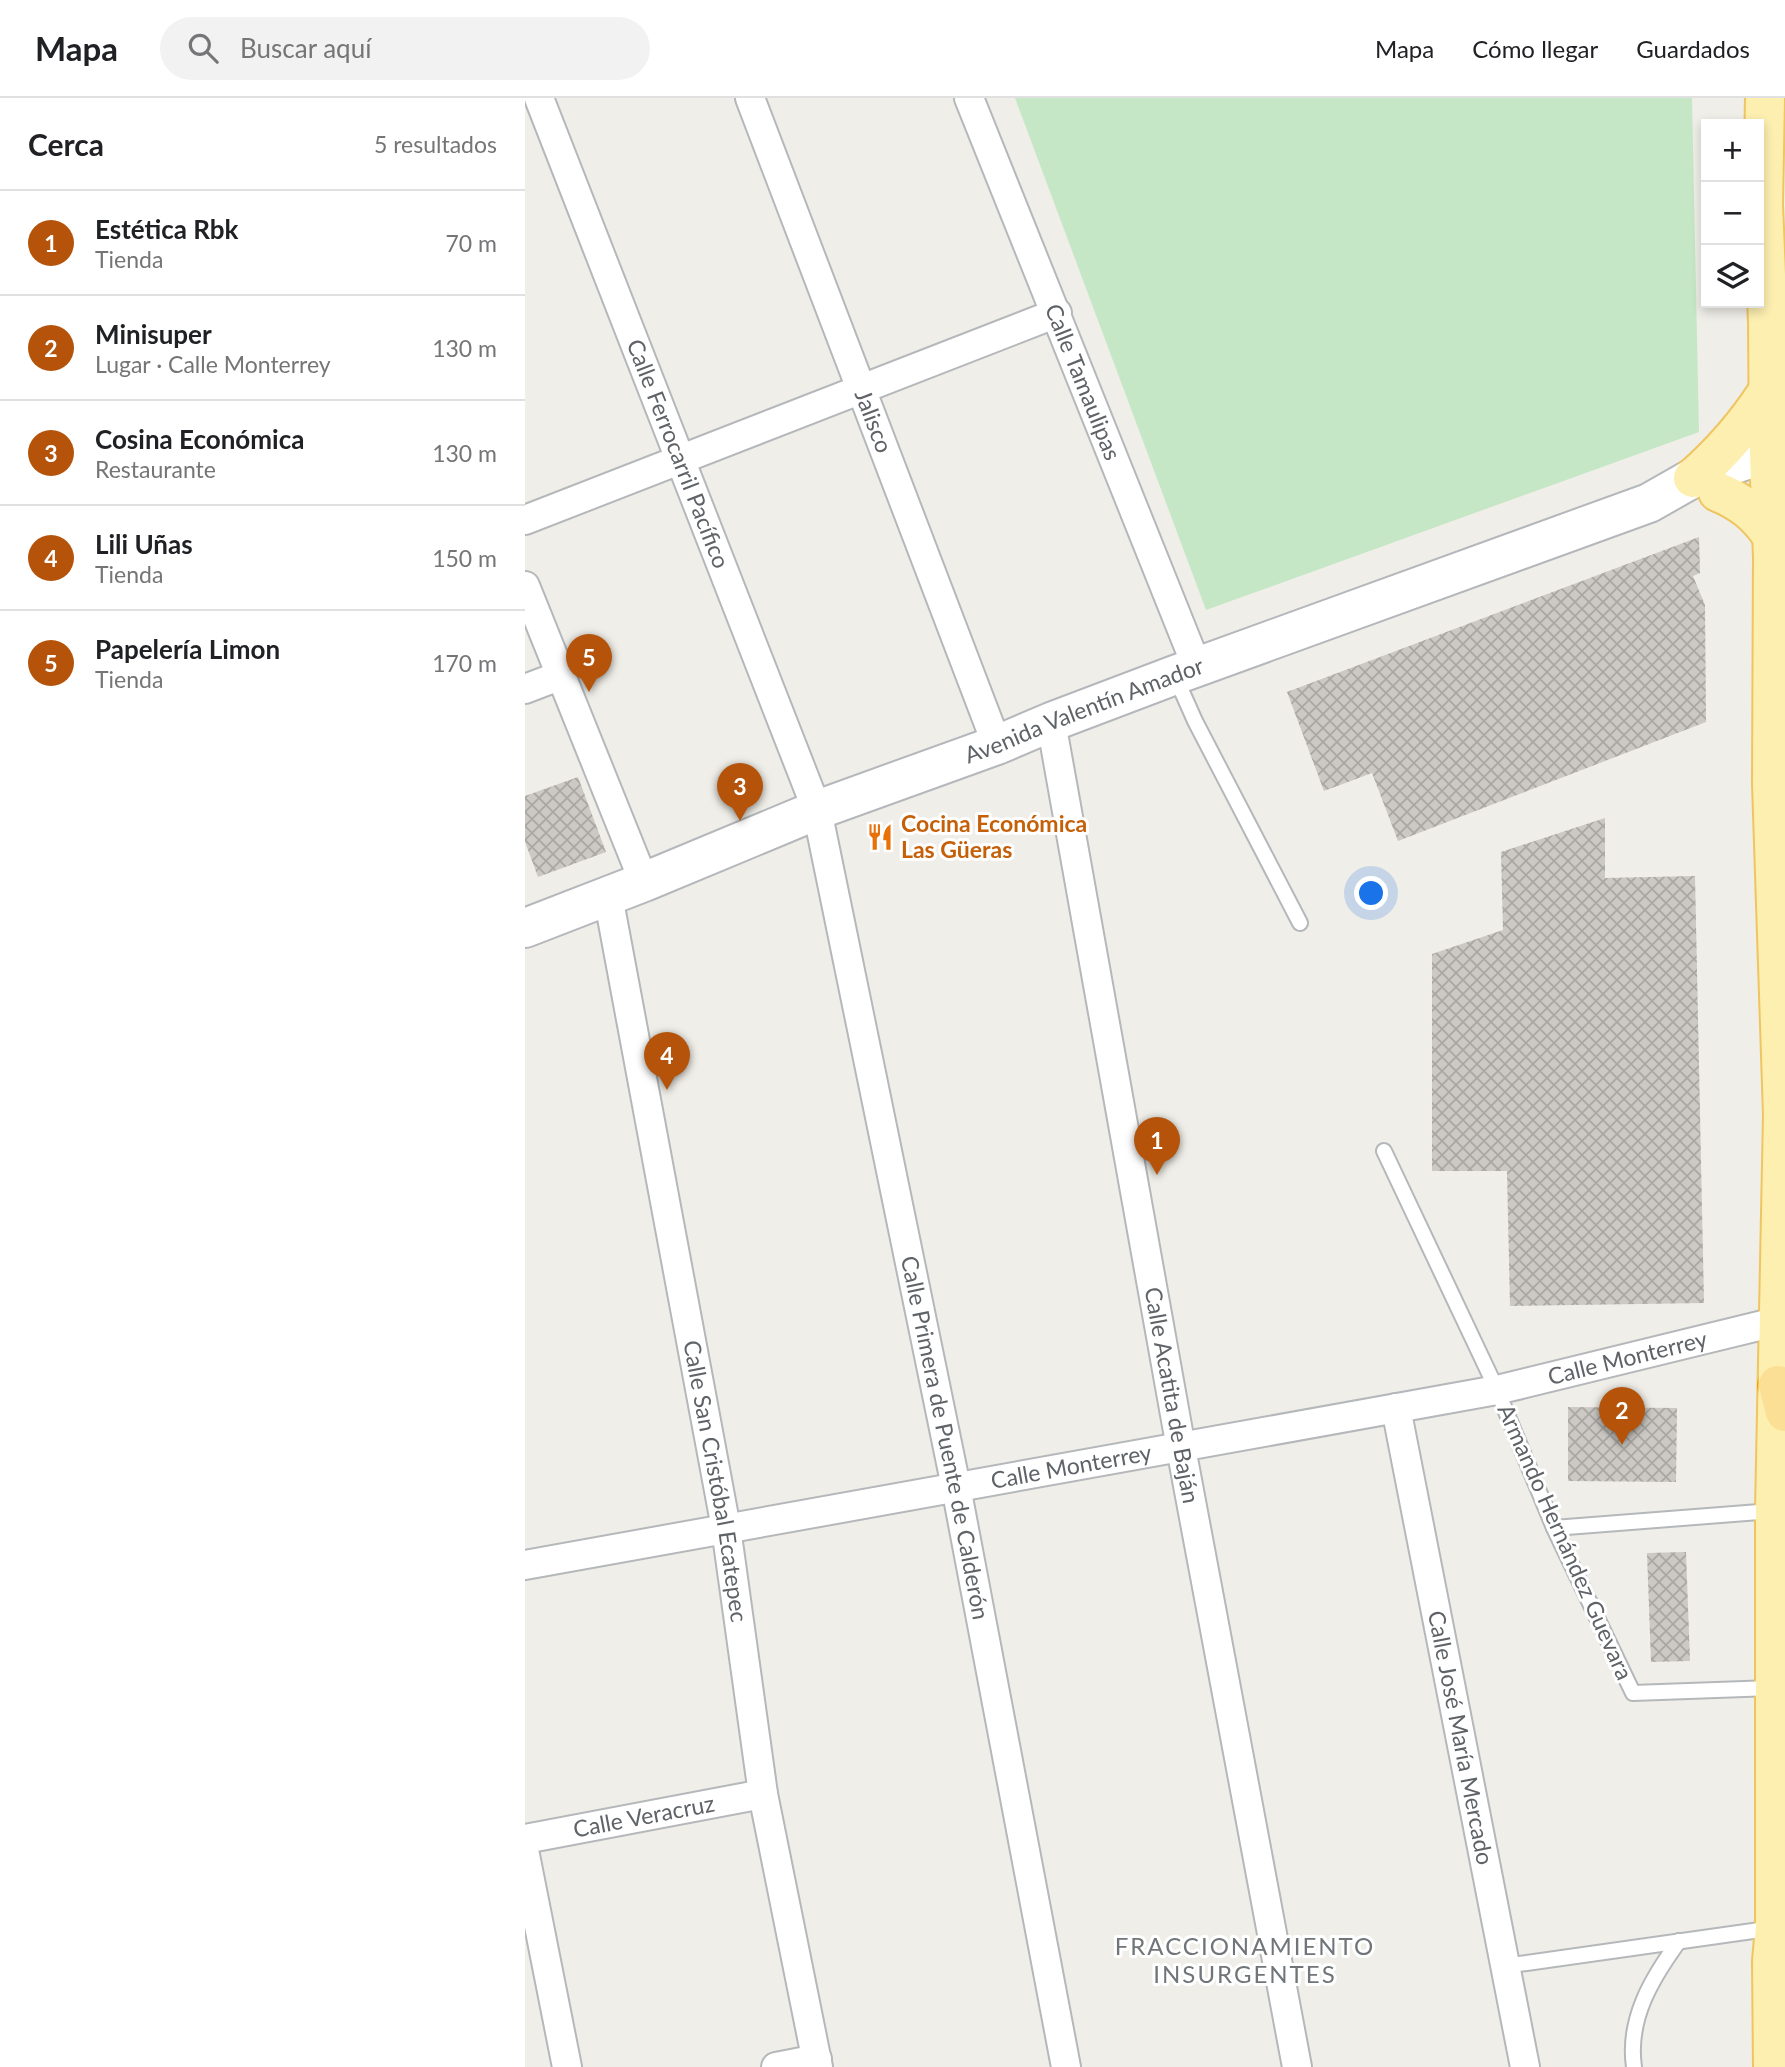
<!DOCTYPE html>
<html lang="es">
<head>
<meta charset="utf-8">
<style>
	:root { --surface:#fff; --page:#f2f2f2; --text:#202124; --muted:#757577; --line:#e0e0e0; --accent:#b45309 }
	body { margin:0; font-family:Lato,sans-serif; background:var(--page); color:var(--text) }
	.controls { position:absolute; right:21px; top:21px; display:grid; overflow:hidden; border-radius:0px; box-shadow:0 4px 10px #0003 }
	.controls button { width:63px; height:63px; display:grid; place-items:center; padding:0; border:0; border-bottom:2px solid var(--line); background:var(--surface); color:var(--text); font:35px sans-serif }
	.you { position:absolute; left:847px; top:796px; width:24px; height:24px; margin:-18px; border:5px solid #fff; border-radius:50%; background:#1a73e8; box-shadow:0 0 0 10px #1a73e833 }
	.badge { display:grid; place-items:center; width:46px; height:46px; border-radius:50%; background:var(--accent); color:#fff; font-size:23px; font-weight:700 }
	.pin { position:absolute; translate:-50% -58px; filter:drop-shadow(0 2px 4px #0008) }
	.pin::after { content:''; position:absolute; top:37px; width:24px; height:21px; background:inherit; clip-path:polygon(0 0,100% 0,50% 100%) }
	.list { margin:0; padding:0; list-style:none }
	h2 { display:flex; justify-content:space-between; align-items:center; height:91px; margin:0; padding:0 28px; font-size:30px }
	h2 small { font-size:23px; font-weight:400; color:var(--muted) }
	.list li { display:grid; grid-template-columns:46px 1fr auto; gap:21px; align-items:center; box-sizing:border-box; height:105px; padding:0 28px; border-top:2px solid var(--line) }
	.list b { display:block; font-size:26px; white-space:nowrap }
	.list p { margin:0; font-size:23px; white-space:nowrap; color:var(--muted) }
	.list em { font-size:23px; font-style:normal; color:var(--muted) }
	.icon { flex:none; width:38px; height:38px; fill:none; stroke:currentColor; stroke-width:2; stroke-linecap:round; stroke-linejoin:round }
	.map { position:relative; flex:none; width:1260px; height:1969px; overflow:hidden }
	header { display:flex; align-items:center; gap:42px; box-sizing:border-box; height:98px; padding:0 35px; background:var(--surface); border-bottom:2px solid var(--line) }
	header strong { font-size:33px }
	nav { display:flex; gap:38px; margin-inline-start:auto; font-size:24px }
	.search { width:490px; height:63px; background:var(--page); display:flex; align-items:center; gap:18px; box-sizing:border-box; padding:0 24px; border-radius:38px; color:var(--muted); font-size:26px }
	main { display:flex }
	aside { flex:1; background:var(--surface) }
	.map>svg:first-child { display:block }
	.green { fill:#c6e7c5 }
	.building { fill:url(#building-cross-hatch) }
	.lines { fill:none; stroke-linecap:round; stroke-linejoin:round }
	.lane-casing { stroke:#b5b8bb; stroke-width:18 }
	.street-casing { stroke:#b5b8bb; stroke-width:32 }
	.secondary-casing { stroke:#b4b7bb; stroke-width:42 }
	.primary-casing { stroke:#efc562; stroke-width:42 }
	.highway-casing { stroke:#f3a405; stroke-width:42 }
	.lane { stroke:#fff; stroke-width:14 }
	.street { stroke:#fff; stroke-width:28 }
	.secondary { stroke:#fff; stroke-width:38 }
	.primary { stroke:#fdefb0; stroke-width:38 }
	.highway { stroke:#fbdf94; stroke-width:38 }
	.labels { text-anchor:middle; stroke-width:6; stroke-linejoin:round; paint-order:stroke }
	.street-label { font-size:23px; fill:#5f6367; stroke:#fff }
	.food-label { font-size:23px; font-weight:bold; fill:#c56008; stroke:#fff; text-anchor:start }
	.neighbourhood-label { font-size:24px; letter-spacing:2px; fill:#707579; stroke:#fff }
</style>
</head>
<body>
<header>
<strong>Mapa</strong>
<div class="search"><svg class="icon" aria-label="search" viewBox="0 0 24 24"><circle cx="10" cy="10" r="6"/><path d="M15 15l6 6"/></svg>Buscar aquí</div>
<nav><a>Mapa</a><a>Cómo llegar</a><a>Guardados</a></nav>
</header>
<main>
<aside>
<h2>Cerca<small>5 resultados</small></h2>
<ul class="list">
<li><span class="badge">1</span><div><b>Estética Rbk</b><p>Tienda</p></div><em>70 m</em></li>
<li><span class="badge">2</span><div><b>Minisuper</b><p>Lugar · Calle Monterrey</p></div><em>130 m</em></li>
<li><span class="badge">3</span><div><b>Cosina Económica</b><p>Restaurante</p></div><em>130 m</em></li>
<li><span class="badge">4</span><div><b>Lili Uñas</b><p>Tienda</p></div><em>150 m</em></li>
<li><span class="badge">5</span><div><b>Papelería Limon</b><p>Tienda</p></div><em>170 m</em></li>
</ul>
</aside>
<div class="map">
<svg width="1260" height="1969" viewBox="0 0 1260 1969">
	<defs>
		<pattern id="building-cross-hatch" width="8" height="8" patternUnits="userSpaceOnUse" patternTransform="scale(1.75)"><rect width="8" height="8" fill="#ccc9c4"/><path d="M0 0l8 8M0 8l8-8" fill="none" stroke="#a9a7a3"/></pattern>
	</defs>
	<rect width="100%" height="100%" fill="#f0eee8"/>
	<polygon class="green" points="490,0 1167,0 1174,334 681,512"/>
	<g class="building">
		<polygon points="1174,439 1175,475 1168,478 1180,507 1181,624 873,743 847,675 799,693 762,594"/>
		<polygon points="53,679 81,754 13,779 0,744 0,698"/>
		<polygon points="1080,720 1080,780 1170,778 1179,1205 985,1208 982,1073 907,1073 907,856 978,832 976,754"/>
		<polygon points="1043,1309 1152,1310 1151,1384 1043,1383"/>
		<polygon points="1161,1454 1165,1563 1126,1564 1122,1455"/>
	</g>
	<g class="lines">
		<defs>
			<g id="lane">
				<polyline points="650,578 670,623 775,825"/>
				<polyline points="859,1053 972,1292 1029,1430 1108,1595 1247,1590"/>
				<polyline points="1029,1430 1247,1413"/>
				<polyline points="980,1868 1249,1830"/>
				<path d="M1109 1969C1102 1921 1127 1880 1154 1843"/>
			</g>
			<g id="street">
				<path id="s1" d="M14 0 292 712 431 1389 541 1969"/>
				<path id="s2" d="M225 0 472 647"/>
				<path id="s3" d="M444 0 672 569"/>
				<polyline points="0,422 532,215"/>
				<polyline points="0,488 119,784"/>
				<polyline points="0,591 34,578"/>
				<path id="s4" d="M526 624 656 1350 772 1969"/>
				<path id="s5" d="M83 798 201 1430 238 1696 293 1969"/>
				<path id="s6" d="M871 1310 1000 1969"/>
				<path id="s7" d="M0 1467 972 1292 1254 1223"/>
				<path id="s8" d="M0 1741 238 1696"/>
				<polyline points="0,1757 42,1969"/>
				<polyline points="251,1969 292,1961"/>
			</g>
			<g id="secondary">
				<path id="s9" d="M0 830 119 784 292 712 472 647 526 624 650 577 1124 405 1168 380 1260 349"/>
			</g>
			<g id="primary">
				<polyline points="1240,0 1238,107 1243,224 1244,355 1248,459 1247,685 1258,1017 1250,1413 1250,1830 1247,1863 1248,1969"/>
				<path d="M1168 380C1198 354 1221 327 1243 293"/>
				<path d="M1193 394C1217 404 1232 416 1247 438"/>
			</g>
			<polyline id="highway" points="1253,1287 1260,1314"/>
		</defs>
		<use href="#lane" class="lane-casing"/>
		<use href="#street" class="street-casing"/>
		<use href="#secondary" class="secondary-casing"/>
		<use href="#primary" class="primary-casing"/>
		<use href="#highway" class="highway-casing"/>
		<use href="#lane" class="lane"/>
		<use href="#street" class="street"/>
		<use href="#secondary" class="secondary"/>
		<use href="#primary" class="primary"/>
		<use href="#highway" class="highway"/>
	</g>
	<defs>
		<symbol id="restaurant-bare" viewBox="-9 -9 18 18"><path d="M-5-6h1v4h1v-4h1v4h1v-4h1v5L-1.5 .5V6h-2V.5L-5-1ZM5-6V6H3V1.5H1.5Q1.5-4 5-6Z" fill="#e8710a" stroke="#fff" stroke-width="2.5" paint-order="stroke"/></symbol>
	</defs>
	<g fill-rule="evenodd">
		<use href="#restaurant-bare" x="336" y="720" width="38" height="38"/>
	</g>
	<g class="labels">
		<g class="street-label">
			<text dy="8" stroke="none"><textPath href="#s3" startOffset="306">Calle Tamaulipas</textPath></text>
			<text dy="8" stroke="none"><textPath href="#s2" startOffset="346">Jalisco</textPath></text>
			<text dy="8" stroke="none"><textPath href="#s1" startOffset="382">Calle Ferrocarril Pacífico</textPath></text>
			<text dy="8" stroke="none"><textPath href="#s9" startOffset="600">Avenida Valentín Amador</textPath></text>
			<text dy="8" stroke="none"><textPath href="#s7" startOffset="1122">Calle Monterrey</textPath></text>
			<text dy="8" stroke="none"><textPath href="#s4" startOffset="684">Calle Acatita de Baján</textPath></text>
			<text dy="8" stroke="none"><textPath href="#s1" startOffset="1405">Calle Primera de Puente de Calderón</textPath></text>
			<text dy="8" stroke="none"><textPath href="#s7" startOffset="555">Calle Monterrey</textPath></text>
			<text dy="8" stroke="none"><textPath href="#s5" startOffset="595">Calle San Cristóbal Ecatepec</textPath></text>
			<text transform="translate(1040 1444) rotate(66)" y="8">Armando Hernández Guevara</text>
			<text dy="8" stroke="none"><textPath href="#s6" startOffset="336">Calle José María Mercado</textPath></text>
			<text dy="8" stroke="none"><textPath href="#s8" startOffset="121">Calle Veracruz</textPath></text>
		</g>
		<g class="food-label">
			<text x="376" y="734">Cocina Económica<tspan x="376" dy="26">Las Güeras</tspan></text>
		</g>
		<g class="neighbourhood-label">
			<text x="720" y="1857">FRACCIONAMIENTO<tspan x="720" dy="28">INSURGENTES</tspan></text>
		</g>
	</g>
</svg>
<div class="controls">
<button>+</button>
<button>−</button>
<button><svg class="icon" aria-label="layers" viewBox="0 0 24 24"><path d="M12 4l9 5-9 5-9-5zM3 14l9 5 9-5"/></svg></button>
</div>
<div class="you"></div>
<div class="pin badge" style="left:632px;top:1077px">1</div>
<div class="pin badge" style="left:1097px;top:1347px">2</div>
<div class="pin badge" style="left:215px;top:723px">3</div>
<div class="pin badge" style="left:142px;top:992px">4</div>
<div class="pin badge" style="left:64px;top:594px">5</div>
</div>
</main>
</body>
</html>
